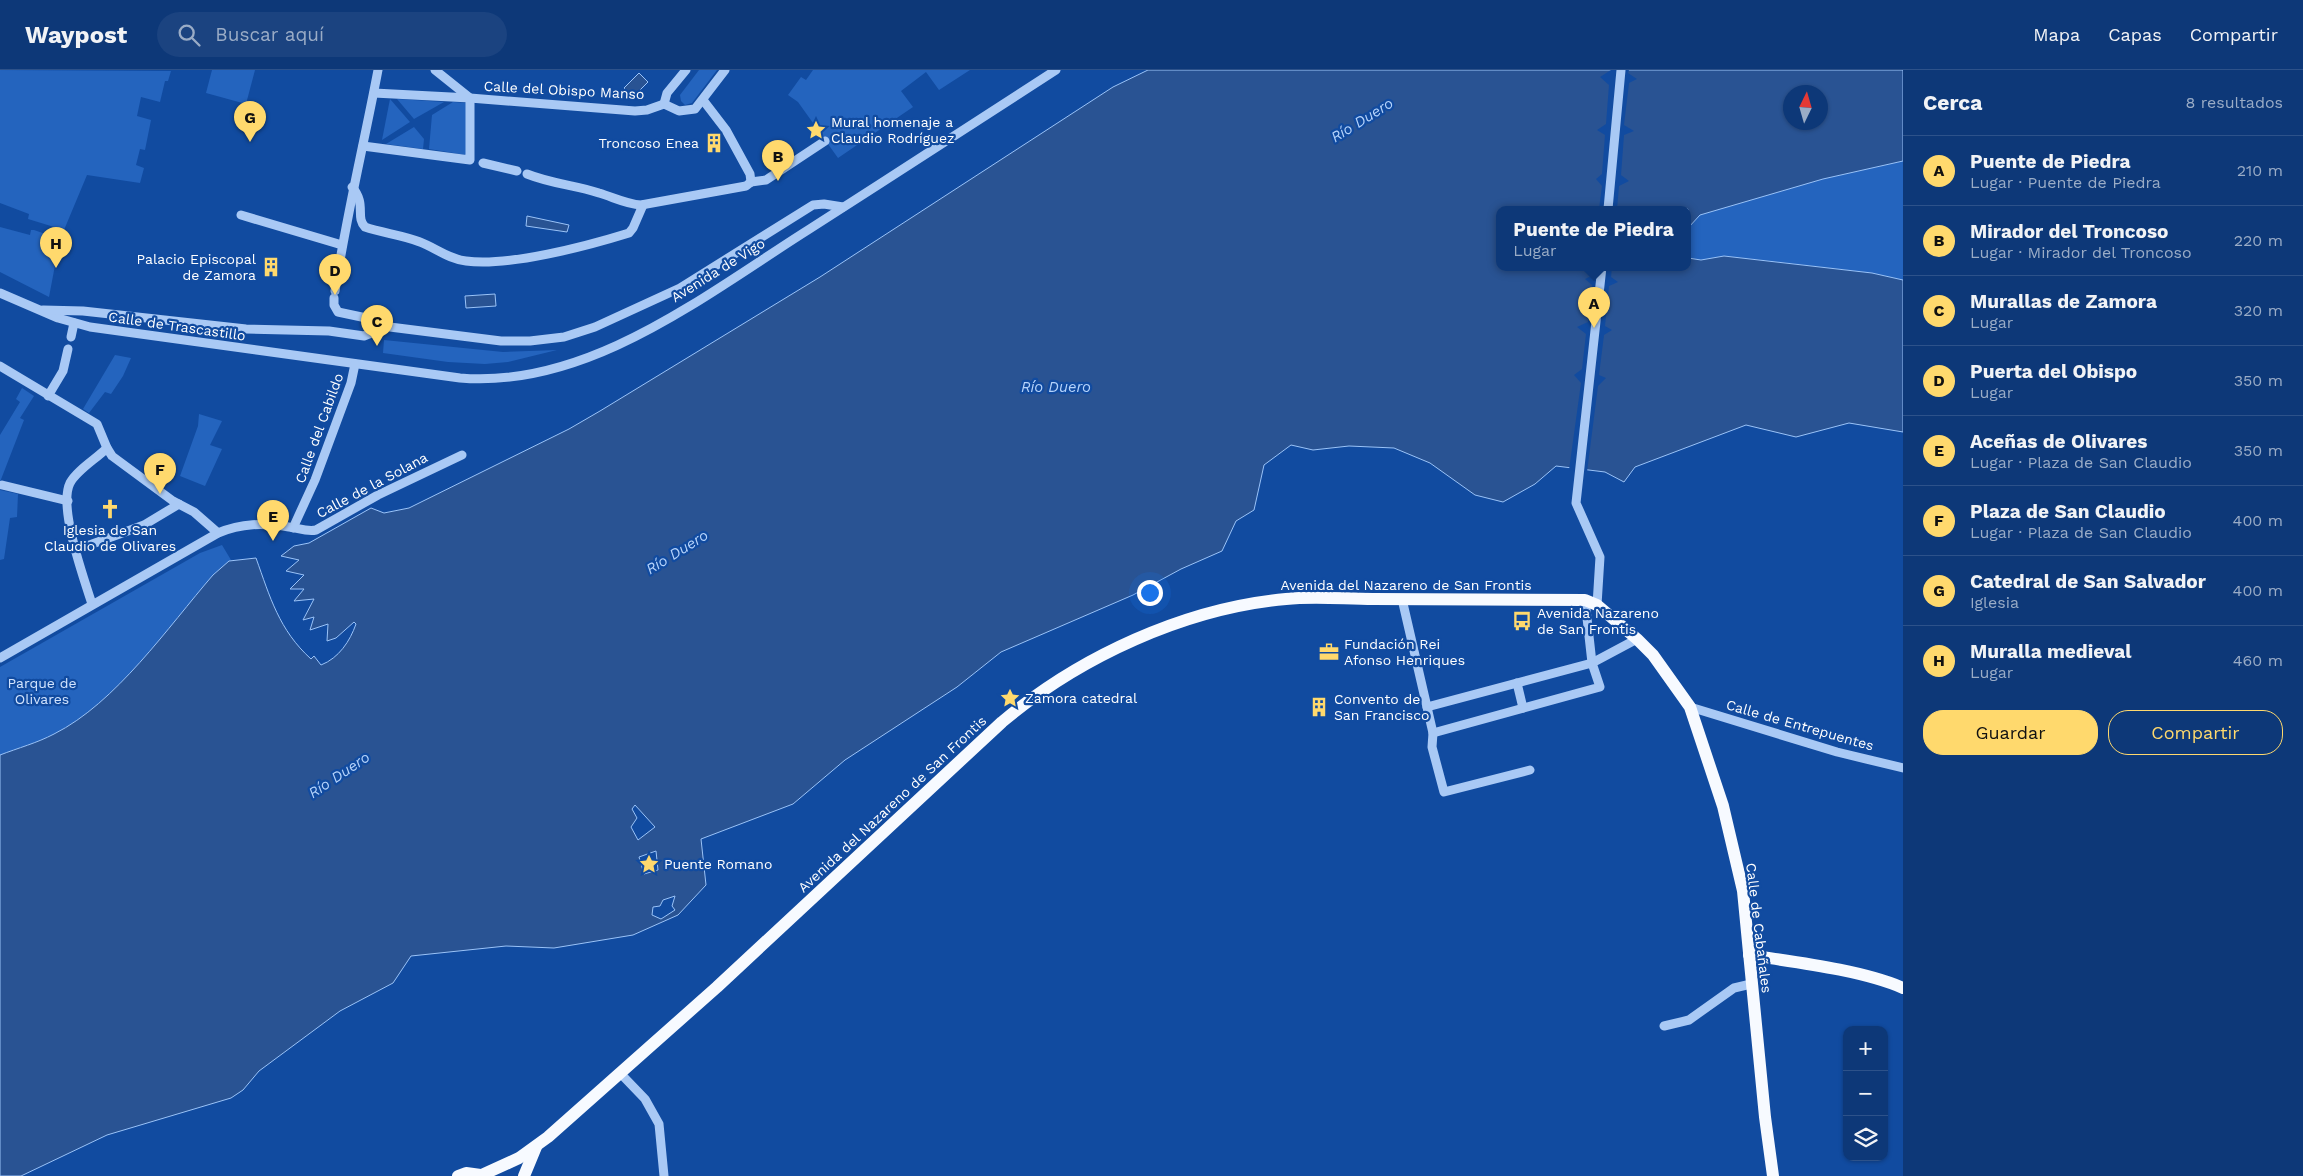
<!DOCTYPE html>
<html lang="es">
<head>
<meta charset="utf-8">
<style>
	:root { --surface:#0d3878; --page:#1b4380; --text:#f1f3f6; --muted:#9aacc6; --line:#2d528a; --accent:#ffd96d }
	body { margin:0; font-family:"Work Sans",sans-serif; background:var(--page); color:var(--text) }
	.controls { position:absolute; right:15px; bottom:15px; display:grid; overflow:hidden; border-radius:10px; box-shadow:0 1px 4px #0004 }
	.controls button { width:45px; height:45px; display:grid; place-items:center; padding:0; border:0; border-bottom:1px solid var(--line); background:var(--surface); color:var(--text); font:25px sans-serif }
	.compass { position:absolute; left:1783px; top:15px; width:45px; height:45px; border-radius:50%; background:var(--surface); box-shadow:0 1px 4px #0004; rotate:5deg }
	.you { position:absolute; left:1149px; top:522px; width:18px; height:18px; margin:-12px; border:4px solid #fff; border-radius:50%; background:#1a73e8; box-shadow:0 0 0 8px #1a73e833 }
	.badge { display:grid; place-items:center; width:32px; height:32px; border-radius:50%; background:var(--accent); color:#111; font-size:16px; font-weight:700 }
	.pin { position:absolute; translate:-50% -41px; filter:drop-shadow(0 1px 2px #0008) }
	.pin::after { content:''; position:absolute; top:26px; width:18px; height:15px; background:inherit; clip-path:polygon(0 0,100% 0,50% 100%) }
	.popup { position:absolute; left:1496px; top:136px; width:195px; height:65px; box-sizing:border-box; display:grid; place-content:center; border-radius:10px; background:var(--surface); filter:drop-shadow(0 1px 4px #0005); font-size:16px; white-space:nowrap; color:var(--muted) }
	.popup b { font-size:19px; color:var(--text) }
	.popup::after { content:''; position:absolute; left:50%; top:100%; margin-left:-10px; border:10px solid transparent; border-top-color:var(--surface) }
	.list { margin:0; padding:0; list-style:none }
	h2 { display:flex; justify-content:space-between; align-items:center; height:65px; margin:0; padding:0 20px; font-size:21px }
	h2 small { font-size:16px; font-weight:400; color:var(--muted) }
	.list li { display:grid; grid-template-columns:32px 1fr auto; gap:15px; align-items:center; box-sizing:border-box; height:70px; padding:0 20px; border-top:1px solid var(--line) }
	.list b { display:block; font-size:19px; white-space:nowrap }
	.list p { margin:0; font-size:16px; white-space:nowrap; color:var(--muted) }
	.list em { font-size:16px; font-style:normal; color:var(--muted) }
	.actions { display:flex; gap:10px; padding:15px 20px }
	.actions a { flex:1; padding:11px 0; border:1px solid var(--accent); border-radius:20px; text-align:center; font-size:18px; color:var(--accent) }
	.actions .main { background:var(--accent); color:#111 }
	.icon { flex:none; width:28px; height:28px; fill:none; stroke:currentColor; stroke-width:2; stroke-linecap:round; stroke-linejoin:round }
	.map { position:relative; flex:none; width:1903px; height:1106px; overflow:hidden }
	header { display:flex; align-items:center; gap:30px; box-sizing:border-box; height:70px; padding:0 25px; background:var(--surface); border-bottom:1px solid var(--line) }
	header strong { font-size:24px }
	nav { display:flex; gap:28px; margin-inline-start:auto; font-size:18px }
	.search { width:350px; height:45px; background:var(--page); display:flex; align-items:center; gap:12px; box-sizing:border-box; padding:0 18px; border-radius:28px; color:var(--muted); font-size:19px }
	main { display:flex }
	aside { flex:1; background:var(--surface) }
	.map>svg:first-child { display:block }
	.green { fill:#2464be }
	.water { fill:#295393; stroke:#9ac3f8; fill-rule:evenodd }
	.pier { fill:#114ba0 }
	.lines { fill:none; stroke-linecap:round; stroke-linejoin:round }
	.minor { stroke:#a9c9f5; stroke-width:9 }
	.major { stroke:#f7faff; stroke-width:12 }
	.labels { text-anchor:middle; stroke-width:4.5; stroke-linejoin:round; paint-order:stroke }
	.street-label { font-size:14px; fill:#fff; stroke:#114ba0 }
	.poi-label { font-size:14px; fill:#fff; stroke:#114ba0; text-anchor:start }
	.park-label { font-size:14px; fill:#d2e4fe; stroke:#114ba0 }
	.water-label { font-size:15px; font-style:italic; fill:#b5d3fb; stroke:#114ba0 }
</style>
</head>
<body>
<header>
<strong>Waypost</strong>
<div class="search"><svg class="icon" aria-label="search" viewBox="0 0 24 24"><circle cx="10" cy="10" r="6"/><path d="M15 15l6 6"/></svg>Buscar aquí</div>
<nav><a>Mapa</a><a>Capas</a><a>Compartir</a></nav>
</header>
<main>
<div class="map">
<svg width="1903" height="1106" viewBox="0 0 1903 1106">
	<rect width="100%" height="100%" fill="#114ba0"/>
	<g class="green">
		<polygon points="0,0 171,1 168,11 165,11 160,32 141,27 137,46 151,50 145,80 140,79 136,95 144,98 140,113 87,105 64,160 28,149 29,144 0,133"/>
		<polygon points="212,0 255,0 246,34 206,23"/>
		<polygon points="699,0 717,0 692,33 685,35 681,31 680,25"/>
		<polygon points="813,0 970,0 939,20 926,2 901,21 913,37 838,88 798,32 788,25 801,7 806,10"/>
		<polygon points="390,29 410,52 382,70"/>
		<polygon points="397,29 444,32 414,49"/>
		<polygon points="453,32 466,33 466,85 429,79 432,45"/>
		<polygon points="414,57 424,69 423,79 386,74"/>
		<polygon points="1903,91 1903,210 1872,203 1772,191 1724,186 1701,190 1688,188 1688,158 1699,145 1823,109"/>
		<polygon points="0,157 30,165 31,160 34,160 60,169 49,227 0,202"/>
		<polygon points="384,270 503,282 557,280 508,292 485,294 448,292 383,283"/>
		<polygon points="115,285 131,288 123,306 111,324 105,322 89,343 83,339"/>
		<polygon points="22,318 34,326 20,348 24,350 0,412 0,365 20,332 16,329"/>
		<polygon points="199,344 222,351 210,375 222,379 205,416 180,406 198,356"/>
		<polygon points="0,420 18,424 17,447 10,448 4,489 0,490"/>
		<path d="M222 475 231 490 213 505C168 557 116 633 54 664 37 673 18 678 0 685V597L200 483Z"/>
	</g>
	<g class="water">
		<path d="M1148 0H1903V91L1823 109 1700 145 1688 158V139H1500V197H1688V188L1701 190 1724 186 1872 203 1903 210V362L1849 353 1796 367 1746 355 1635 397 1624 412 1605 402 1556 396 1535 414 1503 432 1475 425 1430 393 1394 378 1349 376 1313 380 1291 375 1264 395 1254 440 1236 451 1222 481 1181 499 1133 525 1001 582 957 617 845 690 793 734 701 769 706 815 678 845 633 865 554 878 506 876 411 886 393 913 340 941 259 1001 243 1020 231 1028 107 1065 21 1106H0V685C18 678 37 673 54 664 116 633 168 557 213 505L229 491 256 488C270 527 279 560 311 589L314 586 321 595C339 588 350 571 356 554L354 552 336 568 327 571 328 554 310 560 314 547 303 550 314 529 294 531 304 519H290L304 505 286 501 299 490 281 486 294 476 309 473 371 438 384 443 409 438 569 359 600 341 820 207 1113 17ZM1790 22H1820V52H1790ZM635 735 655 757 638 770 631 757 637 748 632 739ZM656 781 658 800 644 804 639 787ZM675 826 672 836 675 840 661 849 652 845 653 837 660 836 663 830Z"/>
		<polygon points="639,3 648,12 633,27 624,18"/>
		<polygon points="527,146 569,155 567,162 526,156"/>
		<polygon points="495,224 496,236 466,238 465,226"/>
	</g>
	<g class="pier">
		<polygon points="1611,0 1629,0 1628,3 1637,9 1629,13 1624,55 1634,61 1624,65 1621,105 1629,111 1619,116 1617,139 1599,139 1602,116 1596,109 1602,104 1605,65 1597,60 1606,54 1609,15 1600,7"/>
		<polygon points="1594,197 1612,197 1611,207 1618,212 1609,216 1605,256 1612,260 1604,265 1599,305 1606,308 1598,316 1587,402 1569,400 1581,313 1574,305 1582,299 1586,264 1577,257 1588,252 1592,215 1585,209 1593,205"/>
	</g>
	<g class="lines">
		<g class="minor">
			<polyline points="374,23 470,28 635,41 647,40 664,34"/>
			<polyline points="703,30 726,60 750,104 751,112"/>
			<polyline points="664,34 679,41 695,39 725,0"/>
			<polyline points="664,34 667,23 686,0"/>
			<polyline points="363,76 470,90 470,28 435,0"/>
			<polyline points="483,93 517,101"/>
			<path d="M527 104C552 114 575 115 599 123 613 127 626 134 641 135L746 116 751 112"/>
			<polyline points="751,112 766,110 825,71"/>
			<path d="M352 117C367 134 355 147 365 157 382 163 403 165 420 172 436 178 448 189 466 191 508 197 587 176 629 163L633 158 643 135"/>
			<polyline points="1608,139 1621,0"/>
			<polyline points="241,145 342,175"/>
			<path d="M335 221C346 147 364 74 378 0"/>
			<path d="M0 223 58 248 90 257 460 308C588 319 705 225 808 160 891 107 974 53 1056 0"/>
			<polyline points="43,240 83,241 246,259 329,261 364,266 374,262 374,255 371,249 338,242 334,235 334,228"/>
			<polyline points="374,255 501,271 530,271 564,267 595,257 680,218 813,135 824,134 843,137"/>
			<polyline points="71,267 74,253"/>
			<polyline points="0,296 97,354 107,378 112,386 173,431 194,442 218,463"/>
			<polyline points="48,326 63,301 68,279"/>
			<polyline points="2,415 68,431"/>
			<polyline points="293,458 315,410 351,313 355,294"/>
			<polyline points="76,480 144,455 179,434"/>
			<polyline points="1402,529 1433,663 1600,617 1592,593 1637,569"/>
			<path d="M92 534C84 509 58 437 70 413 77 400 96 389 107 378"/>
			<polyline points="1597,535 1600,487 1576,433 1602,197"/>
			<path d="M0 588 218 463C242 453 263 453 289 457 298 458 307 462 316 460L378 425 462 385"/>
			<polyline points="1517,613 1523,638"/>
			<polyline points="1427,637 1592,593 1585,530"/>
			<polyline points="1690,637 1837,682 1903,698"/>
			<polyline points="1433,663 1432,677 1444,722 1530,700"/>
			<polyline points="1664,956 1689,950 1734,918 1751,914"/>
			<polyline points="620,1003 645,1029 659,1054 664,1106"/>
		</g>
		<g class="major">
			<path d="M1749 885C1794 892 1862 900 1903 918"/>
			<path d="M484 1104 519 1088 548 1067 717 917 1002 652C1079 587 1185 538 1286 529 1315 526 1344 529 1373 529 1444 529 1514 530 1585 530L1597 535 1637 569 1653 585 1690 637 1723 736 1743 821 1765 1047 1773 1106"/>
			<polyline points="458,1106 466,1103 488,1106"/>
			<polyline points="524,1106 536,1077"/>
		</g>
	</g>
	<defs>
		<symbol id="sight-bare" viewBox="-9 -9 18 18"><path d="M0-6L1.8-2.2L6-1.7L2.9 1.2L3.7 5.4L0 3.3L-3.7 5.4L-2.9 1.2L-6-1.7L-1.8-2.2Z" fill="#ffd96d" stroke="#114ba0" stroke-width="2.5" paint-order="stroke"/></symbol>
		<symbol id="building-bare" viewBox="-9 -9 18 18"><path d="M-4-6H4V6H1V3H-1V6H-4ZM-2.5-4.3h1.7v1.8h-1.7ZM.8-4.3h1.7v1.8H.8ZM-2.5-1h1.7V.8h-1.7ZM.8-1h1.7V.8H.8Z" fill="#ffd96d" stroke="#114ba0" stroke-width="2.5" paint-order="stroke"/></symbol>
		<symbol id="church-bare" viewBox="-9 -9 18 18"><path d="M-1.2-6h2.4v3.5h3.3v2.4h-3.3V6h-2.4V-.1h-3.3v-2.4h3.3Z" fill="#ffd96d" stroke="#114ba0" stroke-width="2.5" paint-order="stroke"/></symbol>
		<symbol id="bus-bare" viewBox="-9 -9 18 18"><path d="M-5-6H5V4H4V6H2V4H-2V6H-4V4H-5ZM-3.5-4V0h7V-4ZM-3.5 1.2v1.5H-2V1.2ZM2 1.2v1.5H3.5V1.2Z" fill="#ffd96d" stroke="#114ba0" stroke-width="2.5" paint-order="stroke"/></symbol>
		<symbol id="office-bare" viewBox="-9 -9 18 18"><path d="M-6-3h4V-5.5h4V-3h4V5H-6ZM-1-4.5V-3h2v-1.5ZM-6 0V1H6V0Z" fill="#ffd96d" stroke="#114ba0" stroke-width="2.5" paint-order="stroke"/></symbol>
	</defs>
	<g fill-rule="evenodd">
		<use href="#sight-bare" x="802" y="46" width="28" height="28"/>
		<use href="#building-bare" x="700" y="59" width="28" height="28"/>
		<use href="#building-bare" x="257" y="183" width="28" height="28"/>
		<use href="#church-bare" x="96" y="425" width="28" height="28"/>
		<use href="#bus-bare" x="1508" y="537" width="28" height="28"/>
		<use href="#office-bare" x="1315" y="568" width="28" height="28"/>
		<use href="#sight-bare" x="996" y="614" width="28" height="28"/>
		<use href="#building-bare" x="1305" y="623" width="28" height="28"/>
		<use href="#sight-bare" x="635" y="780" width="28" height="28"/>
	</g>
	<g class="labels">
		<g class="street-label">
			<text transform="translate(564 20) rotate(3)" y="5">Calle del Obispo Manso</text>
			<text transform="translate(718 200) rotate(-32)" y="5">Avenida de Vigo</text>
			<text transform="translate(177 256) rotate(8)" y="5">Calle de Trascastillo</text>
			<text transform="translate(319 358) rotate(-70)" y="5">Calle del Cabildo</text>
			<text transform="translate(372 415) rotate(-28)" y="5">Calle de la Solana</text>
			<text x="1406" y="520">Avenida del Nazareno de San Frontis</text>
			<text transform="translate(1800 655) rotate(16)" y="5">Calle de Entrepuentes</text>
			<text transform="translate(892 734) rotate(-43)" y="5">Avenida del Nazareno de San Frontis</text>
			<text transform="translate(1759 858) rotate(83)" y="5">Calle de Cabañales</text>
		</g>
		<g class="poi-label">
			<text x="831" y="57">Mural homenaje a<tspan x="831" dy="16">Claudio Rodríguez</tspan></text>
			<text x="699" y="78" text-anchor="end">Troncoso Enea</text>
			<text x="256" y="194" text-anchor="end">Palacio Episcopal<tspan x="256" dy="16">de Zamora</tspan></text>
			<text x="110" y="465" text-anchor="middle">Iglesia de San<tspan x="110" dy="16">Claudio de Olivares</tspan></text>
			<text x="1537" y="548">Avenida Nazareno<tspan x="1537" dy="16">de San Frontis</tspan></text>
			<text x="1344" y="579">Fundación Rei<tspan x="1344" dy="16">Afonso Henriques</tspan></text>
			<text x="1025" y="633">Zamora catedral</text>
			<text x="1334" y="634">Convento de<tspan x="1334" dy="16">San Francisco</tspan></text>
			<text x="664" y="799">Puente Romano</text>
		</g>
		<g class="park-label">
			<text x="42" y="618">Parque de<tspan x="42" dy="16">Olivares</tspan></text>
		</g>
		<g class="water-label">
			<text transform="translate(1362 50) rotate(-32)" y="5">Río Duero</text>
			<text x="1056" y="322">Río Duero</text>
			<text transform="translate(677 482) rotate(-32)" y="5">Río Duero</text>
			<text transform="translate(339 705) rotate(-34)" y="5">Río Duero</text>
		</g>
	</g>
</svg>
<div class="controls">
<button>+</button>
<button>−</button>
<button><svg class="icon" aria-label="layers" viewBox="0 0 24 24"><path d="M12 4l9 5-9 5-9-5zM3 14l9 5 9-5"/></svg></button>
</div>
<svg class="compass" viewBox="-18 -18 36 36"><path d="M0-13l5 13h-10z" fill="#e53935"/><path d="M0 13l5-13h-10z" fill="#9aacc6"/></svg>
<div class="you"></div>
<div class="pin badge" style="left:1594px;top:258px">A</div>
<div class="popup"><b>Puente de Piedra</b>Lugar</div>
<div class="pin badge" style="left:778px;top:111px">B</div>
<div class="pin badge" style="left:377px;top:276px">C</div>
<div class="pin badge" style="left:335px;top:225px">D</div>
<div class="pin badge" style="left:273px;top:471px">E</div>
<div class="pin badge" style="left:160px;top:424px">F</div>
<div class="pin badge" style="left:250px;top:72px">G</div>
<div class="pin badge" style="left:56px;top:198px">H</div>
</div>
<aside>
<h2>Cerca<small>8 resultados</small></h2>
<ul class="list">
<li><span class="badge">A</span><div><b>Puente de Piedra</b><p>Lugar · Puente de Piedra</p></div><em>210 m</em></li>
<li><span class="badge">B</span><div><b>Mirador del Troncoso</b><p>Lugar · Mirador del Troncoso</p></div><em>220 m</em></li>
<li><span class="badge">C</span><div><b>Murallas de Zamora</b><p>Lugar</p></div><em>320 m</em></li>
<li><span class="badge">D</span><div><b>Puerta del Obispo</b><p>Lugar</p></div><em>350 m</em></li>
<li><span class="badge">E</span><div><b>Aceñas de Olivares</b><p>Lugar · Plaza de San Claudio</p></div><em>350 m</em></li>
<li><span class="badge">F</span><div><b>Plaza de San Claudio</b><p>Lugar · Plaza de San Claudio</p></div><em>400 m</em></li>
<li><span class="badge">G</span><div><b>Catedral de San Salvador</b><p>Iglesia</p></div><em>400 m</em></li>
<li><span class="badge">H</span><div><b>Muralla medieval</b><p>Lugar</p></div><em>460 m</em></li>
</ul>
<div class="actions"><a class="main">Guardar</a><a>Compartir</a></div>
</aside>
</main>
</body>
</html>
